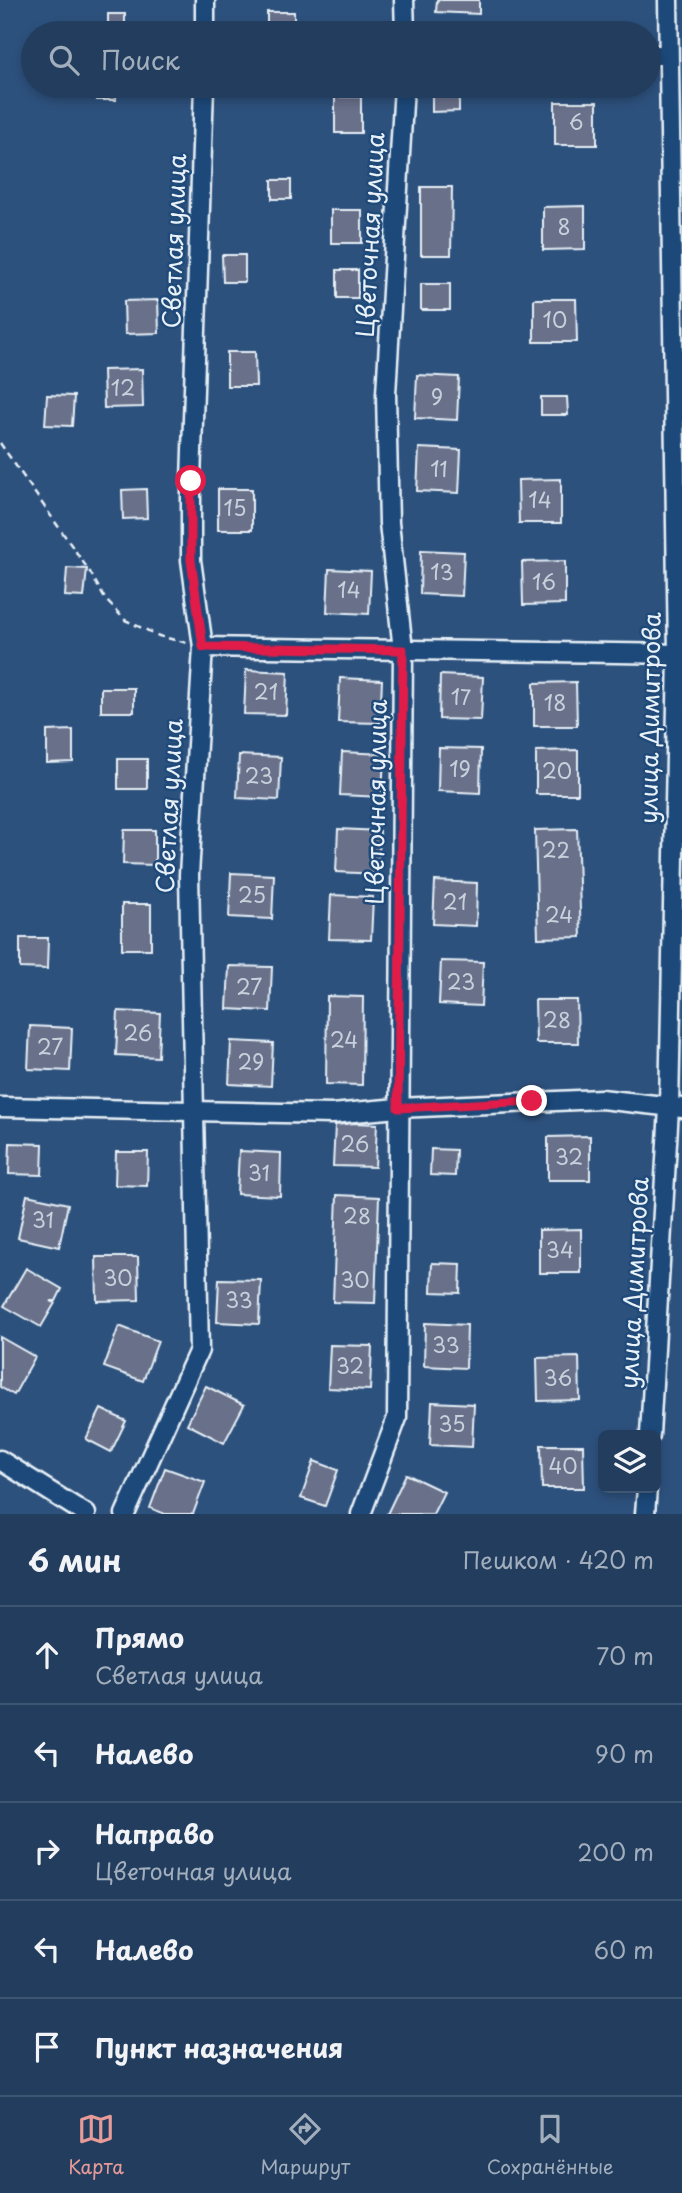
<!DOCTYPE html>
<html lang="ru">
<head>
<meta charset="utf-8">
<style>
	:root { --surface:#223d5e; --page:#2a4464; --text:#f1f3f6; --muted:#a2aebc; --line:#3f5673; --accent:#e69b98 }
	body { margin:0; font-family:"Playpen Sans",sans-serif; background:var(--page); color:var(--text) }
	.controls { position:absolute; right:21px; bottom:21px; display:grid; overflow:hidden; border-radius:10px; box-shadow:0 4px 10px #0003 }
	.controls button { width:63px; height:63px; display:grid; place-items:center; padding:0; border:0; border-bottom:2px solid var(--line); background:var(--surface); color:var(--text); font:35px sans-serif }
	.stop { position:absolute; width:21px; height:21px; margin:-16px; border:5px solid #e11d48; border-radius:50%; background:#fff }
	.stop.end { background:#e11d48; border-color:#fff; box-shadow:0 2px 7px #0008 }
	.list { margin:0; padding:0; list-style:none }
	h2 { display:flex; justify-content:space-between; align-items:center; height:91px; margin:0; padding:0 28px; font-size:30px }
	h2 small { font-size:23px; font-weight:400; color:var(--muted) }
	.list li { display:grid; grid-template-columns:46px 1fr auto; gap:21px; align-items:center; box-sizing:border-box; height:98px; padding:0 28px; border-top:2px solid var(--line) }
	.list b { display:block; font-size:26px; white-space:nowrap }
	.list p { margin:0; font-size:23px; white-space:nowrap; color:var(--muted) }
	.list em { font-size:23px; font-style:normal; color:var(--muted) }
	.icon { flex:none; width:38px; height:38px; fill:none; stroke:currentColor; stroke-width:2; stroke-linecap:round; stroke-linejoin:round }
	.map { position:relative; flex:none; width:682px; height:1514px; overflow:hidden }
	.search { position:absolute; background:var(--surface); box-shadow:0 4px 10px #0003; left:21px; right:21px; top:21px; height:77px; display:flex; align-items:center; gap:18px; box-sizing:border-box; padding:0 24px; border-radius:38px; color:var(--muted); font-size:26px }
	.sheet { height:581px; background:var(--surface) }
	nav { display:flex; justify-content:space-around; align-items:center; box-sizing:border-box; height:98px; border-top:2px solid var(--line); background:var(--surface); font-size:19px; color:var(--muted) }
	nav a { display:grid; justify-items:center; gap:4px }
	nav .on { color:var(--accent) }
	.map>svg:first-child { display:block }
	.building { fill:#676f8a; stroke:#e8f1f8; stroke-width:2 }
	.lines { fill:none; stroke-linecap:round; stroke-linejoin:round }
	.street-casing { stroke:#e8f1f8; stroke-width:23 }
	.path { stroke:#e8f1f8; stroke-width:2.5; stroke-dasharray:7 5; stroke-linecap:butt }
	.street { stroke:#1f4a7a; stroke-width:18 }
	.route { stroke:#e11d48; stroke-width:9 }
	.labels { text-anchor:middle; stroke-width:5; stroke-linejoin:round; paint-order:stroke }
	.number-label { font-size:21px; fill:#c8d0dc }
	.street-label { font-size:24px; fill:#e8f1f8; stroke:#1f4a7a }
</style>
</head>
<body>
<div class="map">
<svg width="682" height="1514" viewBox="0 0 682 1514">
	<rect width="100%" height="100%" fill="#2d517d"/>
	<filter id="ink" filterUnits="userSpaceOnUse"><feTurbulence type="fractalNoise" baseFrequency=".0143" numOctaves="2"/><feDisplacementMap in="SourceGraphic" scale="14" xChannelSelector="R" yChannelSelector="G"/><feConvolveMatrix kernelMatrix="1 2 1 2 8 2 1 2 1" color-interpolation-filters="sRGB"/></filter>
	<g filter="url(#ink)">
		<g class="building">
			<polygon points="437,0 479,0 479,14 436,12"/>
			<rect x="267" y="12" width="27" height="21"/>
			<rect x="108" y="14" width="17" height="19"/>
			<rect x="97" y="86" width="19" height="14"/>
			<polygon points="432,86 459,86 459,111 432,112"/>
			<rect x="335" y="97" width="26" height="36"/>
			<rect x="555" y="102" width="42" height="43"/>
			<rect x="272" y="180" width="19" height="19"/>
			<polygon points="421,187 452,187 451,255 421,255"/>
			<polygon points="585,206 585,249 543,250 543,207"/>
			<rect x="331" y="210" width="31" height="33"/>
			<polygon points="222,255 245,255 245,282 223,282"/>
			<rect x="337" y="270" width="21" height="28"/>
			<rect x="421" y="284" width="29" height="26"/>
			<polygon points="534,299 576,299 577,342 534,342"/>
			<polygon points="158,300 159,333 125,334 124,301"/>
			<polygon points="227,352 255,352 256,386 227,386"/>
			<polygon points="142,369 143,407 104,408 103,370"/>
			<polygon points="417,375 459,377 457,420 415,418"/>
			<polygon points="47,395 74,396 72,426 45,425"/>
			<polygon points="541,397 567,397 568,415 541,415"/>
			<polygon points="419,448 461,450 459,493 417,491"/>
			<polygon points="561,479 561,523 519,523 518,480"/>
			<polygon points="146,489 147,518 123,519 122,490"/>
			<rect x="218" y="489" width="34" height="41"/>
			<polygon points="421,550 464,552 462,596 420,594"/>
			<polygon points="565,561 565,604 523,605 522,562"/>
			<polygon points="67,568 87,569 84,597 65,596"/>
			<polygon points="329,569 371,571 369,614 327,612"/>
			<polygon points="246,670 288,672 286,715 244,714"/>
			<polygon points="440,675 483,677 481,720 439,719"/>
			<polygon points="340,678 382,680 380,723 338,722"/>
			<polygon points="576,682 577,726 534,726 534,683"/>
			<rect x="101" y="688" width="33" height="24"/>
			<polygon points="73,730 73,762 47,763 47,731"/>
			<polygon points="439,748 481,749 480,793 438,791"/>
			<polygon points="578,750 578,794 536,794 536,751"/>
			<polygon points="342,752 384,754 382,797 340,795"/>
			<polygon points="239,755 281,757 279,800 237,798"/>
			<rect x="118" y="759" width="29" height="30"/>
			<polygon points="338,829 380,831 378,874 336,872"/>
			<polygon points="577,829 581,937 538,938 535,830"/>
			<polygon points="124,830 155,830 155,865 123,864"/>
			<polygon points="231,873 274,875 272,919 229,917"/>
			<polygon points="435,881 477,883 476,926 433,924"/>
			<polygon points="331,895 373,897 371,940 329,939"/>
			<rect x="122" y="904" width="29" height="45"/>
			<polygon points="20,938 48,938 47,969 20,968"/>
			<polygon points="441,961 483,962 481,1006 439,1004"/>
			<polygon points="229,966 272,967 270,1011 227,1009"/>
			<polygon points="327,996 363,997 362,1085 326,1084"/>
			<polygon points="535,1000 577,1000 578,1043 536,1043"/>
			<polygon points="118,1011 160,1013 158,1057 116,1055"/>
			<polygon points="30,1026 72,1028 70,1071 28,1069"/>
			<polygon points="231,1041 273,1043 271,1086 229,1084"/>
			<polygon points="355,1123 377,1124 375,1167 333,1166 335,1125"/>
			<polygon points="590,1136 590,1180 548,1180 548,1137"/>
			<polygon points="10,1143 43,1144 42,1175 9,1174"/>
			<polygon points="431,1149 456,1150 455,1176 430,1175"/>
			<polygon points="239,1151 281,1153 280,1196 237,1194"/>
			<polygon points="116,1152 148,1152 147,1186 115,1185"/>
			<polygon points="27,1195 68,1204 59,1247 18,1238"/>
			<polygon points="337,1195 379,1197 375,1303 333,1302"/>
			<polygon points="581,1229 581,1273 539,1273 539,1230"/>
			<polygon points="96,1257 138,1257 139,1300 97,1301"/>
			<polygon points="432,1263 461,1264 460,1293 431,1292"/>
			<polygon points="26,1268 62,1289 56,1301 51,1301 55,1303 41,1327 4,1306"/>
			<polygon points="219,1279 261,1280 259,1324 217,1322"/>
			<polygon points="425,1323 467,1325 466,1368 424,1366"/>
			<polygon points="119,1326 158,1341 143,1381 104,1367"/>
			<polygon points="0,1337 35,1357 14,1395 0,1387"/>
			<polygon points="330,1345 372,1346 370,1390 328,1388"/>
			<polygon points="579,1357 580,1400 538,1401 537,1358"/>
			<polygon points="206,1386 244,1405 224,1443 187,1424"/>
			<polygon points="432,1402 474,1404 472,1447 430,1445"/>
			<polygon points="101,1409 126,1421 111,1452 86,1439"/>
			<polygon points="541,1445 583,1445 584,1488 542,1488"/>
			<polygon points="314,1461 338,1470 325,1506 301,1498"/>
			<polygon points="165,1468 205,1482 193,1514 165,1514 150,1508"/>
			<polygon points="406,1474 444,1492 433,1514 387,1514"/>
		</g>
		<g class="lines">
			<defs>
				<g id="street">
					<polyline points="404,0 405,33"/>
					<polyline points="205,33 205,0"/>
					<polyline points="649,55 667,55"/>
					<polyline points="203,647 682,654"/>
					<polyline points="0,1107 332,1114 398,1108 601,1099 682,1108"/>
					<polyline points="650,1435 669,1108 678,654 668,0"/>
					<polyline points="0,1460 86,1514"/>
					<polyline points="125,1514 199,1350 189,875 203,647 191,560 191,481 204,86"/>
					<polyline points="361,1514 397,1418 403,650 389,523 386,394 404,86"/>
					<polyline points="645,1514 647,1488"/>
				</g>
			</defs>
			<use href="#street" class="street-casing"/>
			<polyline class="path" points="0,443 90,572 105,599 125,620 159,636 187,643"/>
			<use href="#street" class="street"/>
		</g>
	</g>
	<g class="lines" filter="url(#ink)">
		<polyline class="route" points="191,481 191,560 203,647 403,650 398,1108 532,1101"/>
	</g>
	<g class="labels">
		<g class="number-label">
			<text x="576" y="130">6</text>
			<text x="564" y="235">8</text>
			<text x="555" y="328">10</text>
			<text x="123" y="396">12</text>
			<text x="437" y="405">9</text>
			<text x="439" y="477">11</text>
			<text x="540" y="508">14</text>
			<text x="235" y="516">15</text>
			<text x="442" y="580">13</text>
			<text x="544" y="590">16</text>
			<text x="349" y="598">14</text>
			<text x="266" y="700">21</text>
			<text x="461" y="705">17</text>
			<text x="555" y="711">18</text>
			<text x="460" y="777">19</text>
			<text x="557" y="779">20</text>
			<text x="259" y="784">23</text>
			<text x="556" y="858">22</text>
			<text x="252" y="903">25</text>
			<text x="455" y="910">21</text>
			<text x="559" y="923">24</text>
			<text x="461" y="990">23</text>
			<text x="249" y="995">27</text>
			<text x="557" y="1028">28</text>
			<text x="138" y="1041">26</text>
			<text x="344" y="1048">24</text>
			<text x="50" y="1055">27</text>
			<text x="251" y="1070">29</text>
			<text x="355" y="1152">26</text>
			<text x="569" y="1165">32</text>
			<text x="259" y="1181">31</text>
			<text x="357" y="1224">28</text>
			<text x="43" y="1228">31</text>
			<text x="560" y="1258">34</text>
			<text x="118" y="1286">30</text>
			<text x="355" y="1288">30</text>
			<text x="239" y="1308">33</text>
			<text x="446" y="1353">33</text>
			<text x="350" y="1374">32</text>
			<text x="558" y="1386">36</text>
			<text x="452" y="1432">35</text>
			<text x="563" y="1474">40</text>
		</g>
		<g class="street-label">
			<text transform="translate(371 235) rotate(-87)" y="8">Цветочная улица</text>
			<text transform="translate(175 241) rotate(-88)" y="8">Светлая улица</text>
			<text transform="translate(651 718) rotate(-89)" y="8">улица Димитрова</text>
			<text transform="translate(377 802) rotate(-89)" y="8">Цветочная улица</text>
			<text transform="translate(170 806) rotate(-87)" y="8">Светлая улица</text>
			<text transform="translate(635 1283) rotate(-87)" y="8">улица Димитрова</text>
		</g>
	</g>
</svg>
<div class="controls">
<button><svg class="icon" aria-label="layers" viewBox="0 0 24 24"><path d="M12 4l9 5-9 5-9-5zM3 14l9 5 9-5"/></svg></button>
</div>
<div class="stop" style="left:191px;top:481px"></div>
<div class="stop end" style="left:532px;top:1101px"></div>
<div class="search"><svg class="icon" aria-label="search" viewBox="0 0 24 24"><circle cx="10" cy="10" r="6"/><path d="M15 15l6 6"/></svg>Поиск</div>
</div>
<section class="sheet">
<h2>6 мин<small>Пешком · 420 m</small></h2>
<ul class="list">
<li><svg class="icon" aria-label="ahead" viewBox="0 0 24 24"><path d="M12 20V5M6 11l6-6 6 6"/></svg><div><b>Прямо</b><p>Светлая улица</p></div><em>70 m</em></li>
<li><svg class="icon" aria-label="left" viewBox="0 0 24 24"><path d="M17 20v-9H6M10 6l-5 5 5 5"/></svg><div><b>Налево</b></div><em>90 m</em></li>
<li><svg class="icon" aria-label="right" viewBox="0 0 24 24"><path d="M7 20v-9h11M14 6l5 5-5 5"/></svg><div><b>Направо</b><p>Цветочная улица</p></div><em>200 m</em></li>
<li><svg class="icon" aria-label="left" viewBox="0 0 24 24"><path d="M17 20v-9H6M10 6l-5 5 5 5"/></svg><div><b>Налево</b></div><em>60 m</em></li>
<li><svg class="icon" aria-label="arrive" viewBox="0 0 24 24"><path d="M6 21V4h12l-3 4 3 4H6"/></svg><div><b>Пункт назначения</b></div></li>
</ul>
</section>
<nav>
<a class="on"><svg class="icon" aria-label="map" viewBox="0 0 24 24"><path d="M3 6l6-2 6 2 6-2v14l-6 2-6-2-6 2zM9 4v14M15 6v14"/></svg>Карта</a>
<a><svg class="icon" aria-label="directions" viewBox="0 0 24 24"><path d="M12 3l9 9-9 9-9-9zM9 14v-3h6M13 9l2 2-2 2"/></svg>Маршрут</a>
<a><svg class="icon" aria-label="saved" viewBox="0 0 24 24"><path d="M7 4h10v16l-5-4-5 4z"/></svg>Сохранённые</a>
</nav>
</body>
</html>
